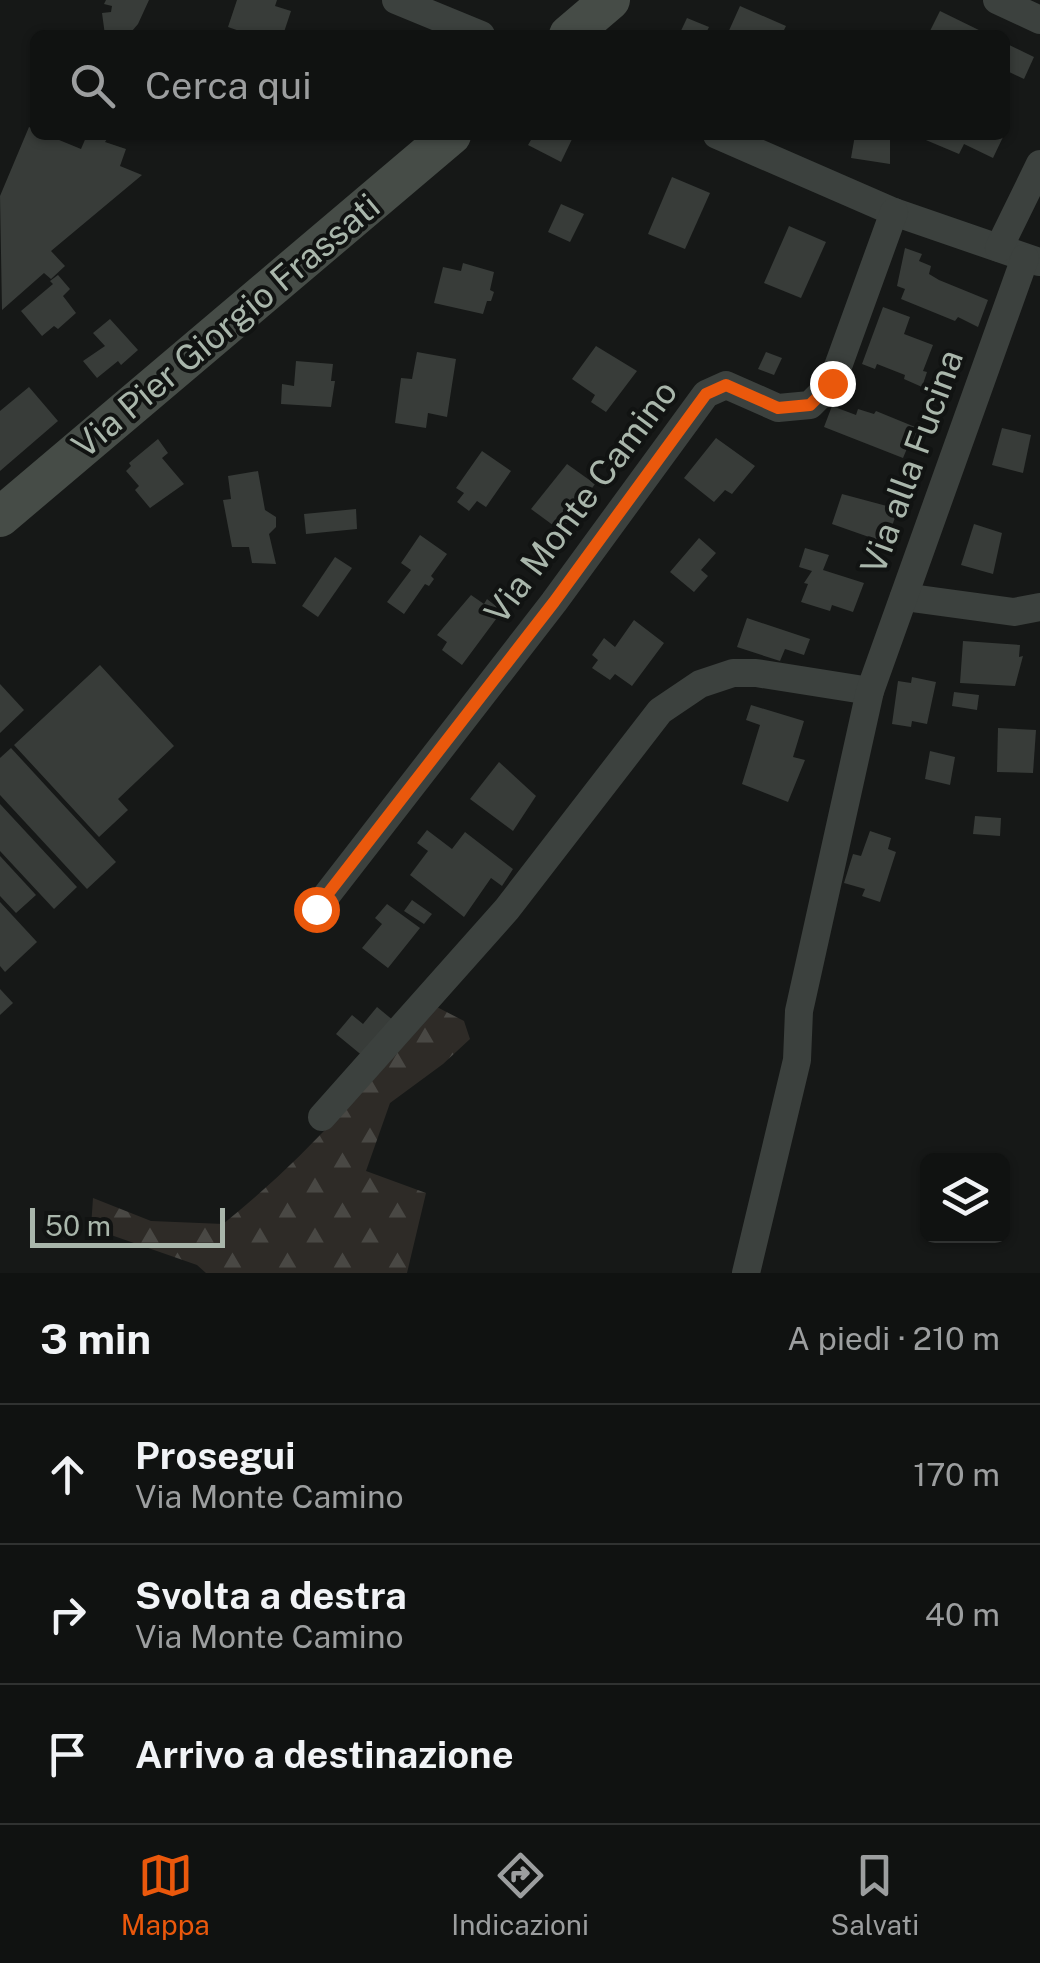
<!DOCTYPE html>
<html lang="it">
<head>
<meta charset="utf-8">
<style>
	:root { --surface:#101211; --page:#191b1a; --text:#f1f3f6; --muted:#9c9e9f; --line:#303231; --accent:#ea580c }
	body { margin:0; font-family:"Public Sans",sans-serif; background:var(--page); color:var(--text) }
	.controls { position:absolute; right:30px; bottom:30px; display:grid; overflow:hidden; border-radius:15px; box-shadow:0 2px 8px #0004 }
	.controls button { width:90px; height:90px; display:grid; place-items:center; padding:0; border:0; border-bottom:2px solid var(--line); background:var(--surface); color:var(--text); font:50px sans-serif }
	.scale { position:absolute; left:30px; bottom:25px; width:195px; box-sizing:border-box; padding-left:10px; border:5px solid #a9b6ab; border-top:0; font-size:28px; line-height:35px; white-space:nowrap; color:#a9b6ab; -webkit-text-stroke:8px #111312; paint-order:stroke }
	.stop { position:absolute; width:30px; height:30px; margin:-22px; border:8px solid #ea580c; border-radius:50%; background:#fff }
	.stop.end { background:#ea580c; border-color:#fff; box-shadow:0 2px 10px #0008 }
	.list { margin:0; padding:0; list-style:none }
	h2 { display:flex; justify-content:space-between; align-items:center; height:130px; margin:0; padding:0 40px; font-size:42px }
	h2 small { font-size:32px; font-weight:400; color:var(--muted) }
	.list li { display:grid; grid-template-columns:65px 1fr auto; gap:30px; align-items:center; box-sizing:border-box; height:140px; padding:0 40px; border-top:2px solid var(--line) }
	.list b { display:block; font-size:38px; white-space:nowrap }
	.list p { margin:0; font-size:32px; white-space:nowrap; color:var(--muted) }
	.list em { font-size:32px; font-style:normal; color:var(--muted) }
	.icon { flex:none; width:55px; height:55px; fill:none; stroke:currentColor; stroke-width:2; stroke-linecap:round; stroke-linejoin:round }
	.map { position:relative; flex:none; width:1040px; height:1273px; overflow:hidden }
	.search { position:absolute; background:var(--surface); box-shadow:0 2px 8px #0004; left:30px; right:30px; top:30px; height:110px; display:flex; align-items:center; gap:25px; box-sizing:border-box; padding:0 35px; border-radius:15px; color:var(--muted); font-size:38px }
	.sheet { height:550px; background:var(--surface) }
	nav { display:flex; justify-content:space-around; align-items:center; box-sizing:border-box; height:140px; border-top:2px solid var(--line); background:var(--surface); font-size:28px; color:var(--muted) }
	nav a { display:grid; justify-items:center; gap:5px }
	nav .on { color:var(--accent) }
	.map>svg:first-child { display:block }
	.forest { fill:url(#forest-firs) }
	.building { fill:#383c39 }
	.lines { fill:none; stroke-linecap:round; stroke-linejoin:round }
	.street { stroke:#3c413e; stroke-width:28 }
	.secondary { stroke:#464c47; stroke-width:40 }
	.route { stroke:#ea580c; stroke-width:12 }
	.labels { text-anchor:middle; stroke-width:8; stroke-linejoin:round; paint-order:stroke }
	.street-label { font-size:35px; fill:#a9b6ab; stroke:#111312 }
</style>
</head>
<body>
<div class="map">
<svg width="1040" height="1273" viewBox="0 0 1040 1273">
	<defs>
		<pattern id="forest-firs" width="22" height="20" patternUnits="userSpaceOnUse" patternTransform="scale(2.5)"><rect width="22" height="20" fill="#2e2b27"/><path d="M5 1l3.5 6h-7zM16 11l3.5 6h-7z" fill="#494844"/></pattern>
	</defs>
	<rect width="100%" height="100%" fill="#161817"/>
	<path class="forest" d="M433 1005 464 1021 470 1039 443 1064 390 1103 366 1171 426 1193 407 1273H206L197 1265 91 1228 93 1198 151 1221 223 1224C303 1160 369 1085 433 1005Z"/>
	<g class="building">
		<polygon points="106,0 149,0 138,24 132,31 138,35 105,35 102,13 111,12 112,6 104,4"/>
		<polygon points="237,0 277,0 275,6 291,11 283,35 251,35 228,27"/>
		<polygon points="740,6 786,26 784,30 795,35 727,35"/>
		<polygon points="940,11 989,35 928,35"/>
		<polygon points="687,18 709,27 705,35 679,35"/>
		<polygon points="1005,43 1034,57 1024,79 1005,70"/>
		<polygon points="29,127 35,130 35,135 47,135 81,149 87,135 107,139 105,142 126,149 120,166 142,175 51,251 65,266 51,279 44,273 2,310 0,196"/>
		<polygon points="534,135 574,135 561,162 528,145"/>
		<polygon points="855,135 890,135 890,164 851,158"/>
		<polygon points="914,135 1000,135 1003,137 993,158 964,144 959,154"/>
		<polygon points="672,177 710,193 685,249 648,234"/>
		<polygon points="561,204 584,214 570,242 548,232"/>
		<polygon points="789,226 826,242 801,298 764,283"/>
		<polygon points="905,248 922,254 919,261 931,266 929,274 939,280 988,300 978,327 958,317 955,321 901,299 905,289 897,286"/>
		<polygon points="463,263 494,272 490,290 494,292 491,301 487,301 483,314 434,303 443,267 461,271"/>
		<polygon points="58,275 70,289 63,296 76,313 58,329 54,326 42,336 21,311 53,284 50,281"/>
		<polygon points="883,307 910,317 904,334 933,345 923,371 927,372 922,387 904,379 905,375 877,364 875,369 862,364"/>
		<polygon points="110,319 138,350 121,365 118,361 97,378 83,361 105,346 93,333"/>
		<polygon points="596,346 637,371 606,412 591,402 595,395 572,379"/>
		<polygon points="417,352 456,359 447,417 428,413 426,428 395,423 401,378 412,379"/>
		<polygon points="766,352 782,358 774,375 758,369"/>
		<polygon points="296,361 333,364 331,381 335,381 331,407 281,404 282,384 294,386"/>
		<polygon points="29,387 58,421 0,471 0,411"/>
		<polygon points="832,406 856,415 858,409 874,414 876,411 920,429 915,440 911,439 903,458 824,427"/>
		<polygon points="1002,428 1031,435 1023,473 992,465"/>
		<polygon points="716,438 755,466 732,494 725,490 714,502 684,478"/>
		<polygon points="158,439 168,453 162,458 184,484 150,508 135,490 139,486 126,471 131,466 129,463"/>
		<polygon points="482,451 511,471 486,507 477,501 469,511 457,502 464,493 456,488"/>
		<polygon points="567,464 595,484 561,531 531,509"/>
		<polygon points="258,471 265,510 276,517 276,527 269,534 276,564 252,563 249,547 232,547 223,500 231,499 228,476"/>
		<polygon points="842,494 898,509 886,543 832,524"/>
		<polygon points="356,509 357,529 306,534 304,514"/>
		<polygon points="974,524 1002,533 993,574 961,565"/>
		<polygon points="420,535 447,554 431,576 434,579 429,586 425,584 404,614 387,602 411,570 401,563"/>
		<polygon points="699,538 716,553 701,570 708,576 694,592 670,572"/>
		<polygon points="805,548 829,555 823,570 864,583 853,612 832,605 830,611 801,602 808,584 804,583 812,571 799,567"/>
		<polygon points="335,557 352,568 318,617 302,606"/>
		<polygon points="471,595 484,604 487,599 502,611 462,665 442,650 447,642 437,635"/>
		<polygon points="747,618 810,639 804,655 785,649 780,661 737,647"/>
		<polygon points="634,620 664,643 632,686 615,674 610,680 592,668 598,660 592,655 604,638 615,647"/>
		<polygon points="963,641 1020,645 1019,657 1023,656 1015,686 960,683"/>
		<polygon points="100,665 174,746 118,799 128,810 99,837 14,745"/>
		<polygon points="912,677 936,682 927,724 912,721 911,727 892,724 898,681 911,683"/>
		<polygon points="0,684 24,710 0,733"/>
		<polygon points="954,692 979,695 977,710 952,706"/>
		<polygon points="751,705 804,721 793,757 805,760 788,802 742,784 760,725 746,720"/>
		<polygon points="998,728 1036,730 1033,773 997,772"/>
		<polygon points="11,748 116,862 87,889 0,795 0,758"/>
		<polygon points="930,751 955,757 950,785 925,779"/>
		<polygon points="499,762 536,796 513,831 470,799"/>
		<polygon points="0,804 77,887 54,909 0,851"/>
		<polygon points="975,816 1001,818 1000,836 973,834"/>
		<polygon points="427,830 452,849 465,832 513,869 502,886 491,878 464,917 410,875 428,851 417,843"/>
		<polygon points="870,831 891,838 888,849 896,852 880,902 862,896 865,889 844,883 853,854 861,856"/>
		<polygon points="0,856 36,895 16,913 0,896"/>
		<polygon points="412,900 432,914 424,924 404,911"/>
		<polygon points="0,902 37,942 5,972 0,966"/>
		<polygon points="387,904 420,928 388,968 362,948 382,924 375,918"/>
		<polygon points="0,989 13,1003 0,1015"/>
		<polygon points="377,1007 394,1021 364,1057 336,1034 352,1015 363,1024"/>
	</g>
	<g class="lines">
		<g class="street">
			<polyline points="396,0 481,35"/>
			<polyline points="997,0 1040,20"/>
			<polyline points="717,135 894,212 1039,262"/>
			<polyline points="999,248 1040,164"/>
			<polyline points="904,597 1014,612 1040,607"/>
			<polyline points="316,909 554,602 706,394 726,385 778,408 810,405 832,383 894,212"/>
			<polyline points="322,1117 507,909 660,711 700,684 733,673 756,673 870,691"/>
			<polyline points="746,1273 797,1060 799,1011 870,691 1025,258"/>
		</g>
		<g class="secondary">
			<polyline points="569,35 610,0"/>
			<polyline points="0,517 451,135"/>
		</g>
	</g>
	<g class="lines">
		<polyline class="route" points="316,909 554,602 706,394 726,385 778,408 810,405 832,383"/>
	</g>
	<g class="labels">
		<g class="street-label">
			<text transform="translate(226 326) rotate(-40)" y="12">Via Pier Giorgio Frassati</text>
			<text transform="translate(912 462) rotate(-70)" y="12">Via alla Fucina</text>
			<text transform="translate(581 502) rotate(-53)" y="12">Via Monte Camino</text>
		</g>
	</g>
</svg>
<div class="controls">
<button><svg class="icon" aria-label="layers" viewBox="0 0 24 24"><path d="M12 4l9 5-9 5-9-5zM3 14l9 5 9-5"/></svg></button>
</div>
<div class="scale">50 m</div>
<div class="stop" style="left:316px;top:909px"></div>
<div class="stop end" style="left:832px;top:383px"></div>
<div class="search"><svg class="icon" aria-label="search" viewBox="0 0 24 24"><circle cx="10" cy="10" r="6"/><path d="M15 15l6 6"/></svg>Cerca qui</div>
</div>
<section class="sheet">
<h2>3 min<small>A piedi · 210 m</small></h2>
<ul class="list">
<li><svg class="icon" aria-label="ahead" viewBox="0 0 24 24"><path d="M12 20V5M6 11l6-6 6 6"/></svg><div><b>Prosegui</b><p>Via Monte Camino</p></div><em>170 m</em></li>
<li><svg class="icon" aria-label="right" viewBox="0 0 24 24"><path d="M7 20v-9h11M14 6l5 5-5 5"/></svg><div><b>Svolta a destra</b><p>Via Monte Camino</p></div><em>40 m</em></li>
<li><svg class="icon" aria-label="arrive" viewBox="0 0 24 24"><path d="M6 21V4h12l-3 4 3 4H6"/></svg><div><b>Arrivo a destinazione</b></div></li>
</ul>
</section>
<nav>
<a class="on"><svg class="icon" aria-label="map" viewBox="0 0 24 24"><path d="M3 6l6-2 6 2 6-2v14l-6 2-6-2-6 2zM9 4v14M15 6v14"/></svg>Mappa</a>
<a><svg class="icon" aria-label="directions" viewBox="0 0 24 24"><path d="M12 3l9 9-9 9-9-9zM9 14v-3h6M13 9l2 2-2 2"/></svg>Indicazioni</a>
<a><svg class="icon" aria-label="saved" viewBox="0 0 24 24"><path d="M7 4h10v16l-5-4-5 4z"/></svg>Salvati</a>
</nav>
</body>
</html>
